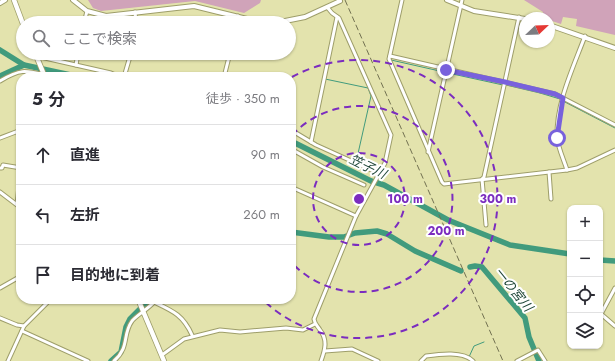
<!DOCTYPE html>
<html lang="ja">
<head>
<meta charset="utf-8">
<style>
	:root { --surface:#fff; --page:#f7f7f7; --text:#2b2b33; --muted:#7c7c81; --line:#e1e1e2 }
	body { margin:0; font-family:Jost,"Noto Sans JP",sans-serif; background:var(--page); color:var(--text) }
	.controls { position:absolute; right:12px; bottom:12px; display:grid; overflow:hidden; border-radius:8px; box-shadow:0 1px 3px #0004 }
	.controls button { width:36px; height:36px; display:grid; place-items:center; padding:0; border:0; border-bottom:1px solid var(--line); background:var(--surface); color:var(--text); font:20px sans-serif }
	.compass { position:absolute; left:519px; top:12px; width:36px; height:36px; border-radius:50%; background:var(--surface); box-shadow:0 1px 3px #0004; rotate:67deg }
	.stop { position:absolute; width:12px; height:12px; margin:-9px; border:3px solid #7861dc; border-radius:50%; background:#fff }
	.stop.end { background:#7861dc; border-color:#fff; box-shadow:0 1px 4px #0008 }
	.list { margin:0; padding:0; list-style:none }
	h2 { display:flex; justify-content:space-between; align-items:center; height:52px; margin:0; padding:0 16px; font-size:17px }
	h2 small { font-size:13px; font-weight:400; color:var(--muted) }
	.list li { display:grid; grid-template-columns:26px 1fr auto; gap:12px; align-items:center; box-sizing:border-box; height:60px; padding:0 16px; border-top:1px solid var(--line) }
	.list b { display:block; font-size:15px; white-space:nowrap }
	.list em { font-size:13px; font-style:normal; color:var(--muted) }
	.icon { flex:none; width:22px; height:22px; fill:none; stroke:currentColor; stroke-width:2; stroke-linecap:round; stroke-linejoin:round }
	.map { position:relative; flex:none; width:615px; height:361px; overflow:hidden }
	.search { position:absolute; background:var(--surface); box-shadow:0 1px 3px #0004; left:16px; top:16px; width:280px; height:44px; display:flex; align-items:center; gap:10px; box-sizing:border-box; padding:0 14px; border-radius:22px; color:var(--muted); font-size:15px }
	.panel { position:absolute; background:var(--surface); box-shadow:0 1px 3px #0004; left:16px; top:72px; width:280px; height:232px; border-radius:16px }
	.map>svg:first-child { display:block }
	.green { fill:#d0a3b9 }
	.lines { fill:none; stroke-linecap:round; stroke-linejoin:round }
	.stream { stroke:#419b7d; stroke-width:1 }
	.river { stroke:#419b7d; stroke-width:5.5 }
	.street-casing { stroke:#9e9e6a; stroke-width:5 }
	.secondary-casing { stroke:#9e9e6a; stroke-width:6 }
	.primary-casing { stroke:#9e9e6a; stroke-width:6 }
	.street { stroke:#fff; stroke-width:3 }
	.secondary { stroke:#fff; stroke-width:4 }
	.primary { stroke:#fff; stroke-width:4.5 }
	.rail { stroke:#727151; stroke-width:1; stroke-dasharray:6 3; stroke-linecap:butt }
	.route { stroke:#7861dc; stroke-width:5 }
	.ring { fill:none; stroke:#7b2cbf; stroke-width:2; stroke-dasharray:7 5 }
	.labels { text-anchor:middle; stroke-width:4; stroke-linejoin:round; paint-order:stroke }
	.water-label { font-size:13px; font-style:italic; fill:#204739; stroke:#fff }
	.centre { fill:#7b2cbf; stroke:#fff; stroke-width:2 }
	.ring-label { font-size:12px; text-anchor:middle; font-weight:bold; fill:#7b2cbf; stroke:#fff; stroke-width:4; stroke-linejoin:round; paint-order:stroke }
</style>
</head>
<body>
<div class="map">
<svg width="615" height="361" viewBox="0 0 615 361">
	<rect width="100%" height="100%" fill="#e3e3ad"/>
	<g class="green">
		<polygon points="88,0 261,0 260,3 244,13 195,1 101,11 93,8"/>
		<polygon points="524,0 615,0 615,35 576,26 577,19 563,17 561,24 549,20 549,18 543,18 543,12"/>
	</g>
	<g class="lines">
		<g class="stream">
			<polyline points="391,60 444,72"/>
			<polyline points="448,73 503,85"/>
			<polyline points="325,79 368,88 371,96 357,158"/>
			<polyline points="506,85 540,93"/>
			<polyline points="540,93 560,99"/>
			<polyline points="563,101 615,128"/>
			<polyline points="469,357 474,346 484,342"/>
		</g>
		<g class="river">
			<polyline points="0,50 24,65 80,77"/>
			<polyline points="0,76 24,65"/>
			<polyline points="291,141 371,181 384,185 448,220 510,245 570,254"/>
			<polyline points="291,232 329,237 344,237 355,233 377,231 387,234 415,251 461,271"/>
			<polyline points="600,260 615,261"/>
			<polyline points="470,267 475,266 482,267 525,318 529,337 539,361"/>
			<polyline points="111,361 121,352 126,327 130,319 150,299"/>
		</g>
		<defs>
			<g id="street">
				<polyline points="402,0 389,59 442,182 444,184 567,170 577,168 615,150"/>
				<polyline points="135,12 136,23"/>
				<polyline points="84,23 87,11"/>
				<polyline points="236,23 238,16"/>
				<polyline points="36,56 111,73 120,77"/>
				<polyline points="390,56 555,94 615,125"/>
				<polyline points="76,65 78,53"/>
				<polyline points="124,77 131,53"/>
				<polyline points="224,77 230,53"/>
				<path d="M0 81C23 67 27 71 52 77"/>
				<polyline points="291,130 316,145 380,174"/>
				<polyline points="0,138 21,130"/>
				<polyline points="311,142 337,17"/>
				<polyline points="291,149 323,167 364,185"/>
				<polyline points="428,152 462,0"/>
				<polyline points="0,168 2,168 3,165 21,168 17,204"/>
				<path d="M567 170C564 160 558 148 557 137 556 103 573 68 585 36"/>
				<polyline points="549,172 551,199"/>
				<polyline points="291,187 356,216"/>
				<polyline points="0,192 21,208"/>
				<polyline points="486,225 482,179 484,177 519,17"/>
				<polyline points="0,288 21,276"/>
				<polyline points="615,288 601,314 615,326"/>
				<polyline points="0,318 17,325 24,326"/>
				<polyline points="22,331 88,361"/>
				<polyline points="325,351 352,349 378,361"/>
				<polyline points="162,355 184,339 220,330 240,332 286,328 303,330 315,324"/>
				<polyline points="8,361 24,326 51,299"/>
				<path d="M114 361C130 347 122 335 132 321 137 315 148 309 154 302 173 311 183 315 192 335"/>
				<path d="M321 361C325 350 328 340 320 330 317 325 315 325 314 319L356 216 385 163 391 135 339 18 332 13 327 7"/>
				<path d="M421 361 426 356C440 354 463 351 473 361"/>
				<polyline points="517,361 538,350 545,361"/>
			</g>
			<g id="secondary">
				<polyline points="73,0 87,11 106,16 194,6 251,20 280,22 305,17 340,1"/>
				<polyline points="447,0 474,11 525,19"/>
				<polyline points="0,3 5,0"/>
				<polyline points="549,25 615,48"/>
			</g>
			<g id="primary">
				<polyline points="14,0 23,24"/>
				<polyline points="35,53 45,77"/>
				<polyline points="138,299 164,361"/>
			</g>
		</defs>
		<use href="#street" class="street-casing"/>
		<use href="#secondary" class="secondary-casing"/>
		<use href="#primary" class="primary-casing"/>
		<use href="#street" class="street"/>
		<use href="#secondary" class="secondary"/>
		<use href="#primary" class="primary"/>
		<polyline class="rail" points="345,0 503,361"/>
	</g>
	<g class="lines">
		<polyline class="route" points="446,70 505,82 555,94 563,98 557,138"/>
	</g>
	<g class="ring">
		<circle cx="359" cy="199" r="46"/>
		<path d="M292 135A93 93 0 1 1 292 263"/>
		<path d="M292 77A139 139 0 1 1 263 300"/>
	</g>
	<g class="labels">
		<g class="water-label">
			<text transform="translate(368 166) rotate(26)" y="5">笠子川</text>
			<text transform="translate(514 289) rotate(51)" y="5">一の宮川</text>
		</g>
	</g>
	<circle cx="359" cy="199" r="6" class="centre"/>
	<g class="ring-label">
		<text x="405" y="203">100 m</text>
		<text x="498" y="203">300 m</text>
		<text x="446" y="235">200 m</text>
	</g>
</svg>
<div class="controls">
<button>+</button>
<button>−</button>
<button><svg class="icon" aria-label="locate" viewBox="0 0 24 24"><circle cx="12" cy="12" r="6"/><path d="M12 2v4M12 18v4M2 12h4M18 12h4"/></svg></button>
<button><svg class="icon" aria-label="layers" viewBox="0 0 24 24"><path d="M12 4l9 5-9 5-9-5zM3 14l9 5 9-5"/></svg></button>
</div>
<svg class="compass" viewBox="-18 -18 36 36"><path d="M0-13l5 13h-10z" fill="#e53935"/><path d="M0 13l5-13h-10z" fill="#7c7c81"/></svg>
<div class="stop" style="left:557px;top:138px"></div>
<div class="stop end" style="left:446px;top:70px"></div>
<div class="search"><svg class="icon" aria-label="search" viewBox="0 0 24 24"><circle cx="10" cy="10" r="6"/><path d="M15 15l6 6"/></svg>ここで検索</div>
<section class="panel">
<h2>5 分<small>徒歩 · 350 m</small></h2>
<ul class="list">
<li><svg class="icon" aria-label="ahead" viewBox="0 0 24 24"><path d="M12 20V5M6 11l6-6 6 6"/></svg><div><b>直進</b></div><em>90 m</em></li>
<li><svg class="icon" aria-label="left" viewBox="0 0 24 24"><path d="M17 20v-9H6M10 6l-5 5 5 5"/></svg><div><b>左折</b></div><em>260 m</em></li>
<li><svg class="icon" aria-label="arrive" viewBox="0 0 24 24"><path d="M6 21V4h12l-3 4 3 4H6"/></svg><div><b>目的地に到着</b></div></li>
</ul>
</section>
</div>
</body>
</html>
